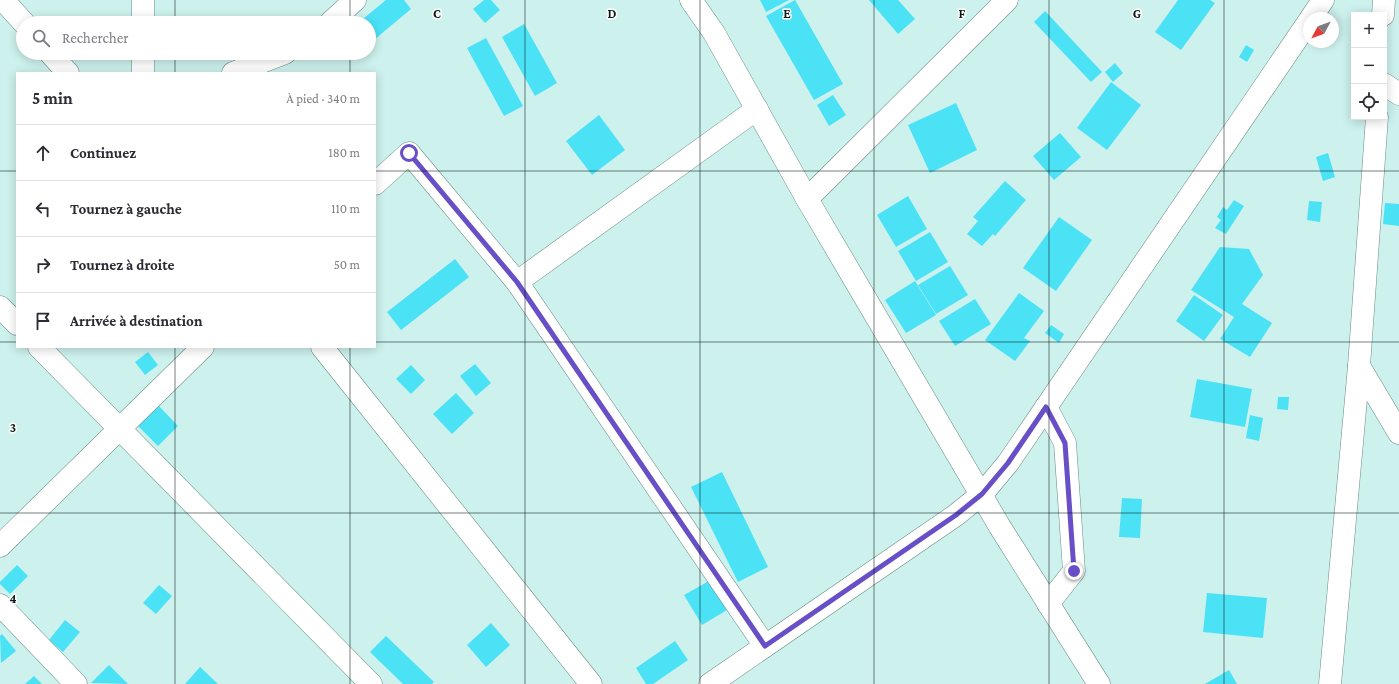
<!DOCTYPE html>
<html lang="fr">
<head>
<meta charset="utf-8">
<style>
	:root { --surface:#fff; --page:#f7f7f7; --text:#2b2b33; --muted:#7c7c81; --line:#e1e1e2 }
	body { margin:0; font-family:"Crimson Pro",serif; background:var(--page); color:var(--text) }
	.controls { position:absolute; right:12px; top:12px; display:grid; overflow:hidden; border-radius:0px; box-shadow:0 2px 10px #0003 }
	.controls button { width:36px; height:36px; display:grid; place-items:center; padding:0; border:0; border-bottom:1px solid var(--line); background:var(--surface); color:var(--text); font:20px sans-serif }
	.compass { position:absolute; left:1303px; top:12px; width:36px; height:36px; border-radius:50%; background:var(--surface); box-shadow:0 2px 10px #0003; rotate:229deg }
	.stop { position:absolute; width:12px; height:12px; margin:-9px; border:3px solid #684ec7; border-radius:50%; background:#fff }
	.stop.end { background:#684ec7; border-color:#fff; box-shadow:0 1px 4px #0008 }
	.list { margin:0; padding:0; list-style:none }
	h2 { display:flex; justify-content:space-between; align-items:center; height:52px; margin:0; padding:0 16px; font-size:17px }
	h2 small { font-size:13px; font-weight:400; color:var(--muted) }
	.list li { display:grid; grid-template-columns:26px 1fr auto; gap:12px; align-items:center; box-sizing:border-box; height:56px; padding:0 16px; border-top:1px solid var(--line) }
	.list b { display:block; font-size:15px; white-space:nowrap }
	.list em { font-size:13px; font-style:normal; color:var(--muted) }
	.icon { flex:none; width:22px; height:22px; fill:none; stroke:currentColor; stroke-width:2; stroke-linecap:round; stroke-linejoin:round }
	.map { position:relative; flex:none; width:1399px; height:684px; overflow:hidden }
	.search { position:absolute; background:var(--surface); box-shadow:0 2px 10px #0003; left:16px; top:16px; width:360px; height:44px; display:flex; align-items:center; gap:10px; box-sizing:border-box; padding:0 14px; border-radius:22px; color:var(--muted); font-size:15px }
	.panel { position:absolute; background:var(--surface); box-shadow:0 2px 10px #0003; left:16px; top:72px; width:360px; height:276px; border-radius:0px }
	.map>svg:first-child { display:block }
	.building { fill:#4be2f6 }
	.lines { fill:none; stroke-linecap:round; stroke-linejoin:round }
	.minor-casing { stroke:#698b87; stroke-width:23 }
	.major-casing { stroke:#698b87; stroke-width:23 }
	.highway-casing { stroke:#698b87; stroke-width:23 }
	.minor { stroke:#fff; stroke-width:22 }
	.major { stroke:#fff; stroke-width:22 }
	.highway { stroke:#fff; stroke-width:22 }
	.route { stroke:#684ec7; stroke-width:5 }
	.grid { fill:none; stroke:#0b1817; stroke-width:1; stroke-opacity:0.55 }
	.grid-label { font-size:13px; text-anchor:middle; font-weight:bold; fill:#0b1817; stroke:#fff; stroke-width:3; stroke-linejoin:round; paint-order:stroke }
</style>
</head>
<body>
<div class="map">
<svg width="1399" height="684" viewBox="0 0 1399 684">
	<rect width="100%" height="100%" fill="#cdf1ed"/>
	<g class="building">
		<polygon points="386,0 404,0 411,9 369,44 369,23 358,23"/>
		<polygon points="484,0 491,0 500,10 485,23 473,9"/>
		<polygon points="760,0 789,0 766,12"/>
		<polygon points="795,0 843,84 814,100 766,16"/>
		<polygon points="869,0 898,0 915,19 898,34"/>
		<polygon points="1178,0 1210,0 1215,3 1181,50 1155,32"/>
		<polygon points="1045,11 1102,72 1091,82 1034,22"/>
		<polygon points="524,24 557,83 535,96 502,37"/>
		<polygon points="486,38 523,106 504,116 467,48"/>
		<polygon points="1246,45 1254,50 1247,62 1239,57"/>
		<polygon points="1115,63 1123,73 1113,82 1105,72"/>
		<polygon points="1111,82 1141,105 1107,150 1077,128"/>
		<polygon points="833,95 846,115 829,126 817,105"/>
		<polygon points="956,103 977,150 930,173 908,125"/>
		<polygon points="599,115 625,150 592,175 566,141"/>
		<polygon points="1060,133 1081,157 1054,180 1033,156"/>
		<polygon points="1328,153 1335,177 1323,181 1316,157"/>
		<polygon points="1005,181 1026,200 995,236 993,234 982,246 967,234 978,221 973,217"/>
		<polygon points="908,196 927,229 896,247 877,215"/>
		<polygon points="1234,200 1244,206 1226,234 1215,228 1221,220 1217,217 1223,207 1227,210"/>
		<polygon points="1309,201 1322,202 1320,222 1307,220"/>
		<polygon points="1385,203 1399,204 1399,226 1383,224"/>
		<polygon points="1059,217 1092,240 1056,291 1023,268"/>
		<polygon points="930,232 948,262 916,281 898,251"/>
		<polygon points="1220,247 1249,249 1263,275 1242,304 1272,323 1250,357 1220,339 1234,317 1191,290"/>
		<polygon points="455,259 469,277 401,330 387,312"/>
		<polygon points="950,266 968,295 936,314 918,285"/>
		<polygon points="915,281 936,315 906,333 885,300"/>
		<polygon points="1019,293 1044,311 1024,338 1030,341 1015,361 985,340"/>
		<polygon points="1194,295 1223,315 1204,341 1176,321"/>
		<polygon points="975,299 991,324 955,346 939,321"/>
		<polygon points="1051,325 1064,334 1059,343 1045,333"/>
		<polygon points="148,352 158,365 145,375 135,362"/>
		<polygon points="475,364 491,383 476,396 460,376"/>
		<polygon points="411,365 425,380 411,394 396,379"/>
		<polygon points="1197,379 1252,389 1245,427 1190,417"/>
		<polygon points="456,393 474,413 452,434 433,414"/>
		<polygon points="1278,397 1289,397 1288,410 1277,409"/>
		<polygon points="157,404 178,426 158,446 136,424"/>
		<polygon points="1250,415 1263,418 1259,441 1246,438"/>
		<polygon points="722,472 768,567 738,582 691,487"/>
		<polygon points="1122,498 1142,499 1140,538 1119,537"/>
		<polygon points="17,565 28,576 10,594 0,584 0,582"/>
		<polygon points="709,581 727,610 702,625 684,595"/>
		<polygon points="159,585 172,596 156,614 143,603"/>
		<polygon points="1207,593 1267,598 1263,638 1203,632"/>
		<polygon points="65,620 80,632 63,652 49,640"/>
		<polygon points="491,623 510,645 486,667 467,645"/>
		<polygon points="2,634 16,651 1,663 0,636"/>
		<polygon points="386,636 434,682 432,684 403,684 370,652"/>
		<polygon points="675,641 688,660 653,684 646,684 636,668"/>
		<polygon points="109,665 128,684 91,683"/>
		<polygon points="200,667 218,684 185,684"/>
		<polygon points="1229,670 1237,684 1205,684"/>
		<polygon points="34,676 42,684 25,684"/>
	</g>
	<g class="lines">
		<defs>
			<g id="minor">
				<polyline points="3,0 24,23"/>
				<polyline points="1311,18 1323,0"/>
				<polyline points="143,23 143,0"/>
				<polyline points="330,23 355,0"/>
				<polyline points="50,53 68,73"/>
				<polyline points="143,73 143,53"/>
				<polyline points="233,73 285,53"/>
				<polyline points="1384,84 1399,94"/>
				<polyline points="375,184 409,153 517,282 765,646"/>
				<polyline points="807,199 1007,0"/>
				<polyline points="517,282 757,109"/>
				<polyline points="0,307 17,324"/>
				<polyline points="39,347 371,684"/>
				<polyline points="322,347 591,684"/>
				<polyline points="1359,366 1399,433"/>
				<polyline points="1046,407 1065,443 1074,571 1048,604"/>
				<polyline points="982,494 1008,463 1309,21"/>
				<polyline points="0,546 203,347"/>
				<polyline points="0,605 76,684"/>
			</g>
			<g id="major">
				<polyline points="1383,15 1384,0"/>
				<polyline points="710,684 956,515 982,494"/>
				<polyline points="1330,684 1359,366 1377,117"/>
			</g>
			<polyline id="highway" points="691,0 714,33 807,199 1000,527 1099,684"/>
		</defs>
		<use href="#minor" class="minor-casing"/>
		<use href="#major" class="major-casing"/>
		<use href="#highway" class="highway-casing"/>
		<use href="#minor" class="minor"/>
		<use href="#major" class="major"/>
		<use href="#highway" class="highway"/>
	</g>
	<g class="lines">
		<polyline class="route" points="409,153 517,282 765,646 956,515 982,494 1008,463 1046,407 1065,443 1074,571"/>
	</g>
	<path class="grid" d="M175 0V23M350 0V23M525 0V684M700 0V684M874 0V684M1049 0V684M1224 0V684M175 53V73M350 53V73M0 171H17M375 171H1399M0 342H17M375 342H1399M175 347V684M350 347V684M0 513H1399"/>
	<g class="grid-label">
		<text x="437" y="18">C</text>
		<text x="612" y="18">D</text>
		<text x="787" y="18">E</text>
		<text x="962" y="18">F</text>
		<text x="1137" y="18">G</text>
		<text x="13" y="432">3</text>
		<text x="13" y="603">4</text>
	</g>
</svg>
<div class="controls">
<button>+</button>
<button>−</button>
<button><svg class="icon" aria-label="locate" viewBox="0 0 24 24"><circle cx="12" cy="12" r="6"/><path d="M12 2v4M12 18v4M2 12h4M18 12h4"/></svg></button>
</div>
<svg class="compass" viewBox="-18 -18 36 36"><path d="M0-13l5 13h-10z" fill="#e53935"/><path d="M0 13l5-13h-10z" fill="#7c7c81"/></svg>
<div class="stop" style="left:409px;top:153px"></div>
<div class="stop end" style="left:1074px;top:571px"></div>
<div class="search"><svg class="icon" aria-label="search" viewBox="0 0 24 24"><circle cx="10" cy="10" r="6"/><path d="M15 15l6 6"/></svg>Rechercher</div>
<section class="panel">
<h2>5 min<small>À pied · 340 m</small></h2>
<ul class="list">
<li><svg class="icon" aria-label="ahead" viewBox="0 0 24 24"><path d="M12 20V5M6 11l6-6 6 6"/></svg><div><b>Continuez</b></div><em>180 m</em></li>
<li><svg class="icon" aria-label="left" viewBox="0 0 24 24"><path d="M17 20v-9H6M10 6l-5 5 5 5"/></svg><div><b>Tournez à gauche</b></div><em>110 m</em></li>
<li><svg class="icon" aria-label="right" viewBox="0 0 24 24"><path d="M7 20v-9h11M14 6l5 5-5 5"/></svg><div><b>Tournez à droite</b></div><em>50 m</em></li>
<li><svg class="icon" aria-label="arrive" viewBox="0 0 24 24"><path d="M6 21V4h12l-3 4 3 4H6"/></svg><div><b>Arrivée à destination</b></div></li>
</ul>
</section>
</div>
</body>
</html>
